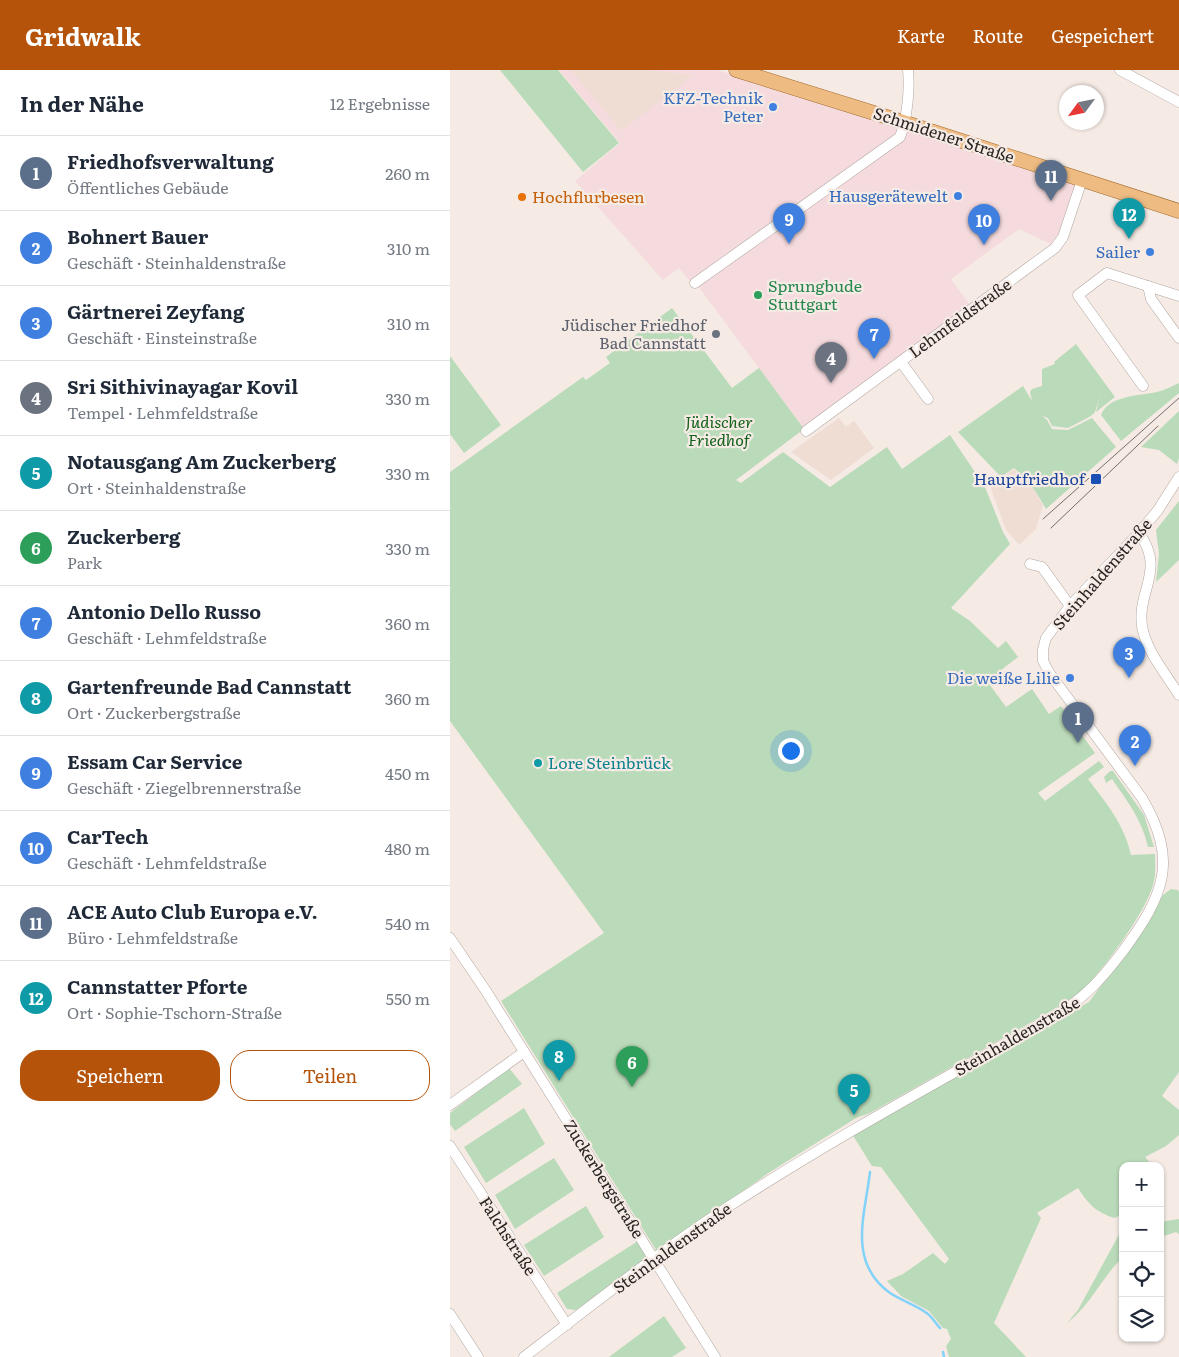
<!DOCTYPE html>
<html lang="de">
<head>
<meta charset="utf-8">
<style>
	:root { --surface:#fff; --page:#f2f2f3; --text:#1f2937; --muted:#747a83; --line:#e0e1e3; --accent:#b45309 }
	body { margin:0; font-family:Literata,serif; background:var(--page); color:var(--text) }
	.controls { position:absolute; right:15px; bottom:15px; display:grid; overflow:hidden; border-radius:10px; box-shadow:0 1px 4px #0004 }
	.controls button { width:45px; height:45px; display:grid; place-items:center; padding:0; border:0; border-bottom:1px solid var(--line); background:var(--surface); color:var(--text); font:25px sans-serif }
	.compass { position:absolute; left:609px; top:15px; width:45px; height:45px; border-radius:50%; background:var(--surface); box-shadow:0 1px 4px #0004; rotate:237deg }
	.you { position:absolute; left:340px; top:680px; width:18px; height:18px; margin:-12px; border:4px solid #fff; border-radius:50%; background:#1a73e8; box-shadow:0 0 0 8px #1a73e833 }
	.badge { display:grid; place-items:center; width:32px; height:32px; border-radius:50%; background:var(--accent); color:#fff; font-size:16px; font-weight:700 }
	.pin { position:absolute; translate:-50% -41px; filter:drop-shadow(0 1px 2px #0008) }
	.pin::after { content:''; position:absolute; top:26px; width:18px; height:15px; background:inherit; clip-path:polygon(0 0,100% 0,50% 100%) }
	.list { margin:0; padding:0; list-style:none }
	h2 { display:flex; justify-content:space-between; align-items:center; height:65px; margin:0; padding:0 20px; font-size:21px }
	h2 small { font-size:16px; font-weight:400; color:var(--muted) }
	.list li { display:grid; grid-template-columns:32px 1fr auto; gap:15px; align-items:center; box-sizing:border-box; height:75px; padding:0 20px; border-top:1px solid var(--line) }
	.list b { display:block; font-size:19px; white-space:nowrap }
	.list p { margin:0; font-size:16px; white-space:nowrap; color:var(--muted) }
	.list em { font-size:16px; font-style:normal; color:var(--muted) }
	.actions { display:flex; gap:10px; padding:15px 20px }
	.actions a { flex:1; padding:11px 0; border:1px solid var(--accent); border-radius:20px; text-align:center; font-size:18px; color:var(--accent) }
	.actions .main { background:var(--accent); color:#fff }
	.icon { flex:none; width:28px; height:28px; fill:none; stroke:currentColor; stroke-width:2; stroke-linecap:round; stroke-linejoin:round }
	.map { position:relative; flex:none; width:729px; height:1287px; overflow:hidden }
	header { display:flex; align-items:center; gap:30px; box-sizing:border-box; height:70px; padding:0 25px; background:var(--accent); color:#fff }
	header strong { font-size:24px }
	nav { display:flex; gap:28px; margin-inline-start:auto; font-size:18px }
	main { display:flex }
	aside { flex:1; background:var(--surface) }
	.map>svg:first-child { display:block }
	.commercial { fill:#f6dbde }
	.built { fill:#efddd4 }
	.green { fill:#badbb9 }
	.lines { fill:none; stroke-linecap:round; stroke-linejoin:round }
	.stream { stroke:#82d2fa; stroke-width:2.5 }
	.minor-casing { stroke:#b1a6a1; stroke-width:11 }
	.major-casing { stroke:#a26a2b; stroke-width:15 }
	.minor { stroke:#fff; stroke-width:10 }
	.major { stroke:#eebc83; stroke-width:14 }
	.tram { stroke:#746d6a; stroke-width:1 }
	.shop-dot { fill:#3f7fe0; stroke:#f5eae4; stroke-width:2 }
	.food-dot { fill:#e8710a; stroke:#f5eae4; stroke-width:2 }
	.leisure-dot { fill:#2e9e5b; stroke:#f5eae4; stroke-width:2 }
	.worship-dot { fill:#6b7280; stroke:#f5eae4; stroke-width:2 }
	.transit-dot { fill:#1a4fb4; stroke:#f5eae4; stroke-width:2 }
	.culture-dot { fill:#0f9aa8; stroke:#f5eae4; stroke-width:2 }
	.labels { text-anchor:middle; stroke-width:4.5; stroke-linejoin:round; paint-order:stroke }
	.shop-label { font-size:16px; fill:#366cbe; stroke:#f5eae4; text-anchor:end }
	.street-label { font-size:16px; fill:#282422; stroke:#f5eae4 }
	.food-label { font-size:16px; fill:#c56008; stroke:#f5eae4; text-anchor:start }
	.leisure-label { font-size:16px; fill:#27864d; stroke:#f5eae4; text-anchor:start }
	.worship-label { font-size:16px; fill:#5b616d; stroke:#f5eae4; text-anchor:end }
	.park-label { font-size:16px; font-style:italic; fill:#11611b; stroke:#f5eae4 }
	.transit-label { font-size:16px; fill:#164399; stroke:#f5eae4; text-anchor:end }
	.culture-label { font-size:16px; fill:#0d838f; stroke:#f5eae4; text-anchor:start }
</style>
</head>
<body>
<header>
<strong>Gridwalk</strong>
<nav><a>Karte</a><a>Route</a><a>Gespeichert</a></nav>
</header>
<main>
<aside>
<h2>In der Nähe<small>12 Ergebnisse</small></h2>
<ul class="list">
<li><span class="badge" style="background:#5c6f8a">1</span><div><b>Friedhofsverwaltung</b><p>Öffentliches Gebäude</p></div><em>260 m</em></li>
<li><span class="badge" style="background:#3f7fe0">2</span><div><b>Bohnert Bauer</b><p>Geschäft · Steinhaldenstraße</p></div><em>310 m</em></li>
<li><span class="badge" style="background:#3f7fe0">3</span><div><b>Gärtnerei Zeyfang</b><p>Geschäft · Einsteinstraße</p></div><em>310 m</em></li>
<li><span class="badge" style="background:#6b7280">4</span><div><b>Sri Sithivinayagar Kovil</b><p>Tempel · Lehmfeldstraße</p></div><em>330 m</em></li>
<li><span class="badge" style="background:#0f9aa8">5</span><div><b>Notausgang Am Zuckerberg</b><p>Ort · Steinhaldenstraße</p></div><em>330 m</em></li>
<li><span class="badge" style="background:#2e9e5b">6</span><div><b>Zuckerberg</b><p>Park</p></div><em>330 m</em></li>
<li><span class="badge" style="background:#3f7fe0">7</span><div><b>Antonio Dello Russo</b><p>Geschäft · Lehmfeldstraße</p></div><em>360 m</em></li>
<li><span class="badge" style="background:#0f9aa8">8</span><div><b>Gartenfreunde Bad Cannstatt</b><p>Ort · Zuckerbergstraße</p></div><em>360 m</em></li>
<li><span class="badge" style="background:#3f7fe0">9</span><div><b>Essam Car Service</b><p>Geschäft · Ziegelbrennerstraße</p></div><em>450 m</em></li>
<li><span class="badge" style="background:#3f7fe0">10</span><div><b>CarTech</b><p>Geschäft · Lehmfeldstraße</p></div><em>480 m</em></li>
<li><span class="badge" style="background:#5c6f8a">11</span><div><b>ACE Auto Club Europa e.V.</b><p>Büro · Lehmfeldstraße</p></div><em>540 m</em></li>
<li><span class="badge" style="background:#0f9aa8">12</span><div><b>Cannstatter Pforte</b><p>Ort · Sophie-Tschorn-Straße</p></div><em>550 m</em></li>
</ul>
<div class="actions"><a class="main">Speichern</a><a>Teilen</a></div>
</aside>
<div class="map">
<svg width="729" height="1287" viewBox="0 0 729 1287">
	<rect width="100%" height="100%" fill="#f5eae4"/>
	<polygon class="commercial" points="109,0 268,0 625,115 610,165 603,175 569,159 501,209 520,235 354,359 245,212 242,214 229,198 213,210 125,111 170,73"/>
	<g class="built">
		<polygon points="121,0 197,0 243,5 171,61"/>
		<polygon points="389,348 396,357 404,351 424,378 381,410 341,382"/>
		<polygon points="564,399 580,413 593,435 586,459 569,475 556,460 540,416"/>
	</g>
	<g class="green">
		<polygon points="50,0 108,0 169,73 133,102"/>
		<path d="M222 238 282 318 309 298 354 359 286 410 291 413 333 382 380 417 437 377 452 399 500 365 535 417 553 462 560 474 501 538 520 551 548 578 556 571 568 587 537 611 556 637 582 619 599 644 611 636 645 683 588 723 595 731 649 691 654 697 638 709C657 734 674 754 681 785L705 784C705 793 706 802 704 811 699 838 651 904 630 922 621 929 611 935 601 941L420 1043 406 1048 320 1102 217 1174 206 1180 51 931 154 863 0 651V402L133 307 136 310 160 293 156 287Z"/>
		<path d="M626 274 665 327 646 342 650 326 645 342 641 346 618 358 602 356 598 348 592 346 597 350 602 359 618 360 642 348 666 377 596 439C587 423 579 410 564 398L551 407 508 362 573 316 582 331 580 322 582 319 592 316V299L605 294 604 292Z"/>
		<polygon points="0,286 51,355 14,383 0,364"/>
		<path d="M729 313V323L671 371 651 345C659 325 689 326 707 322 715 320 722 316 729 313Z"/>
		<polygon points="729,341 729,388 727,394 709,380 691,377"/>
		<polygon points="729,431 729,490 706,512 709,484 706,460"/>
		<path d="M660 701H663L694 745 704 777H698C692 750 678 732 662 709L656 713 654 707Z"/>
		<path d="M721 819 728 820 729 822V1002L712 1026 729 1040V1065L716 1076 695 1087 703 1096H673V1139L669 1146 664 1148C645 1141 639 1135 628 1118L587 1143 591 1148 544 1253 576 1287H499L496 1276 501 1269 497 1259 493 1258 479 1241 451 1226 437 1211 453 1204 483 1183 495 1194 499 1189 431 1097 422 1096 402 1064 639 932 695 856 713 825Z"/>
		<polygon points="59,998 72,1014 5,1061 0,1054 0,1043"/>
		<polygon points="74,1038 95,1074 36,1113 14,1077"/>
		<polygon points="104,1088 124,1120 65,1159 45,1125"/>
		<polygon points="136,1136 154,1167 94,1206 74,1175"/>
		<polygon points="729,1149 729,1164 726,1162 710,1167 710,1152"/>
		<path d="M672 1159 673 1187C652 1207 640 1236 617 1253L628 1240Z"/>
		<polygon points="188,1171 198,1187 126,1240 117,1239 107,1223"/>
		<polygon points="214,1246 236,1278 222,1287 159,1287"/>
	</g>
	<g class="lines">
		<g class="stream">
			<path d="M420 1102C415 1145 397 1192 440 1223 452 1231 467 1235 478 1244 482 1247 486 1254 490 1258"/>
			<polyline points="493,1282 494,1287"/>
		</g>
		<defs>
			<g id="minor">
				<polyline points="670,0 729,32"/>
				<path d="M245 213 450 67C457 49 460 19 458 0"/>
				<polyline points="698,216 701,229 729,268"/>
				<polyline points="451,292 478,329"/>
				<polyline points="693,316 628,225 657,203 729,226"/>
				<polyline points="356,361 605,178 613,167 632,110"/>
				<path d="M689 463C716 500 687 520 692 556 696 581 716 604 729 625"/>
				<polyline points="580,494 592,497 620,536"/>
				<polyline points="0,868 36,921 265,1287"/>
				<polyline points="0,1035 74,982"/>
				<polyline points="0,1076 117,1255"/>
				<polyline points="0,1244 28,1287"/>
				<path d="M74 1287C141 1236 207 1183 278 1137 385 1067 497 1007 608 944 637 926 653 907 673 881 714 825 729 791 692 728L600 604 593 591V579L596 568 620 536 689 463 708 440 729 407"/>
			</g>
			<polyline id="major" points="286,0 453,52 729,141"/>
		</defs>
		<use href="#minor" class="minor-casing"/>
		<use href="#major" class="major-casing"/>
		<use href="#minor" class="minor"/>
		<use href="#major" class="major"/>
		<g class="tram">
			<polyline points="593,449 729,328"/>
			<polyline points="601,458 708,356"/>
		</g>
	</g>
	<g class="shop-dot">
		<circle cx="323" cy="37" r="5"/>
		<circle cx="508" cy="126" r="5"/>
		<circle cx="700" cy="182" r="5"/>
		<circle cx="620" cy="608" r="5"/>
	</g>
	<circle class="food-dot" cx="72" cy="127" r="5"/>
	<circle class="leisure-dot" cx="308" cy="225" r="5"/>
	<circle class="worship-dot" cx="266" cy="264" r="5"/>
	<rect class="transit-dot" x="640" y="403" width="12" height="12" rx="2.5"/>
	<circle class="culture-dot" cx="88" cy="693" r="5"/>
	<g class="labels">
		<g class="shop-label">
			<text x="313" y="34">KFZ-Technik<tspan x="313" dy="18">Peter</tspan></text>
			<text x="498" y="132">Hausgerätewelt</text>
			<text x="690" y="188">Sailer</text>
			<text x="610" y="614">Die weiße Lilie</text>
		</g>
		<g class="street-label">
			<text transform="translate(494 65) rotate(18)" y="6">Schmidener Straße</text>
			<text transform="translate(510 248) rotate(-36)" y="6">Lehmfeldstraße</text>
			<text transform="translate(652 504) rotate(-49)" y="6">Steinhaldenstraße</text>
			<text transform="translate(567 966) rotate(-30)" y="6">Steinhaldenstraße</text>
			<text transform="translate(154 1109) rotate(58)" y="6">Zuckerbergstraße</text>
			<text transform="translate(58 1166) rotate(57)" y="6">Falchstraße</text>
			<text transform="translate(222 1178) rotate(-36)" y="6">Steinhaldenstraße</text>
		</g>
		<g class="food-label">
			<text x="82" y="133">Hochflurbesen</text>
		</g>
		<g class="leisure-label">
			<text x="318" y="222">Sprungbude<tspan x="318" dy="18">Stuttgart</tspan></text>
		</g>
		<g class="worship-label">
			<text x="256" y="261">Jüdischer Friedhof<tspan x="256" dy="18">Bad Cannstatt</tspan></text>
		</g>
		<g class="park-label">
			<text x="269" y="358">Jüdischer<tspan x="269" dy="18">Friedhof</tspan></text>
		</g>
		<g class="transit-label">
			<text x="635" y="415">Hauptfriedhof</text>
		</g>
		<g class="culture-label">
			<text x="98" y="699">Lore Steinbrück</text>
		</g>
	</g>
</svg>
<div class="controls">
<button>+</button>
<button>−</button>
<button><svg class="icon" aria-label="locate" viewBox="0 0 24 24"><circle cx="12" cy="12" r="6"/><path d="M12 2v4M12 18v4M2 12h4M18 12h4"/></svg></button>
<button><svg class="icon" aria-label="layers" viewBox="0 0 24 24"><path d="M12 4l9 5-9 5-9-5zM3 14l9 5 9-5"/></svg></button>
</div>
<svg class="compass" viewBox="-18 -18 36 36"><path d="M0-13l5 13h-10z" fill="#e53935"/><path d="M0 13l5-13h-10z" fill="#747a83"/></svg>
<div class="you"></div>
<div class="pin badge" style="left:628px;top:673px;background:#5c6f8a">1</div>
<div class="pin badge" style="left:685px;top:696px;background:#3f7fe0">2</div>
<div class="pin badge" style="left:679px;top:608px;background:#3f7fe0">3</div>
<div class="pin badge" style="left:381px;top:313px;background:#6b7280">4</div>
<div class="pin badge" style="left:404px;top:1045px;background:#0f9aa8">5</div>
<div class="pin badge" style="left:182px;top:1017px;background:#2e9e5b">6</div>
<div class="pin badge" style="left:424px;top:289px;background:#3f7fe0">7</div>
<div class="pin badge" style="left:109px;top:1011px;background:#0f9aa8">8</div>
<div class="pin badge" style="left:339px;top:174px;background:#3f7fe0">9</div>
<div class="pin badge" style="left:534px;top:175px;background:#3f7fe0">10</div>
<div class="pin badge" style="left:601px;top:131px;background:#5c6f8a">11</div>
<div class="pin badge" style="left:679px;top:169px;background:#0f9aa8">12</div>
</div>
</main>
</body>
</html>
